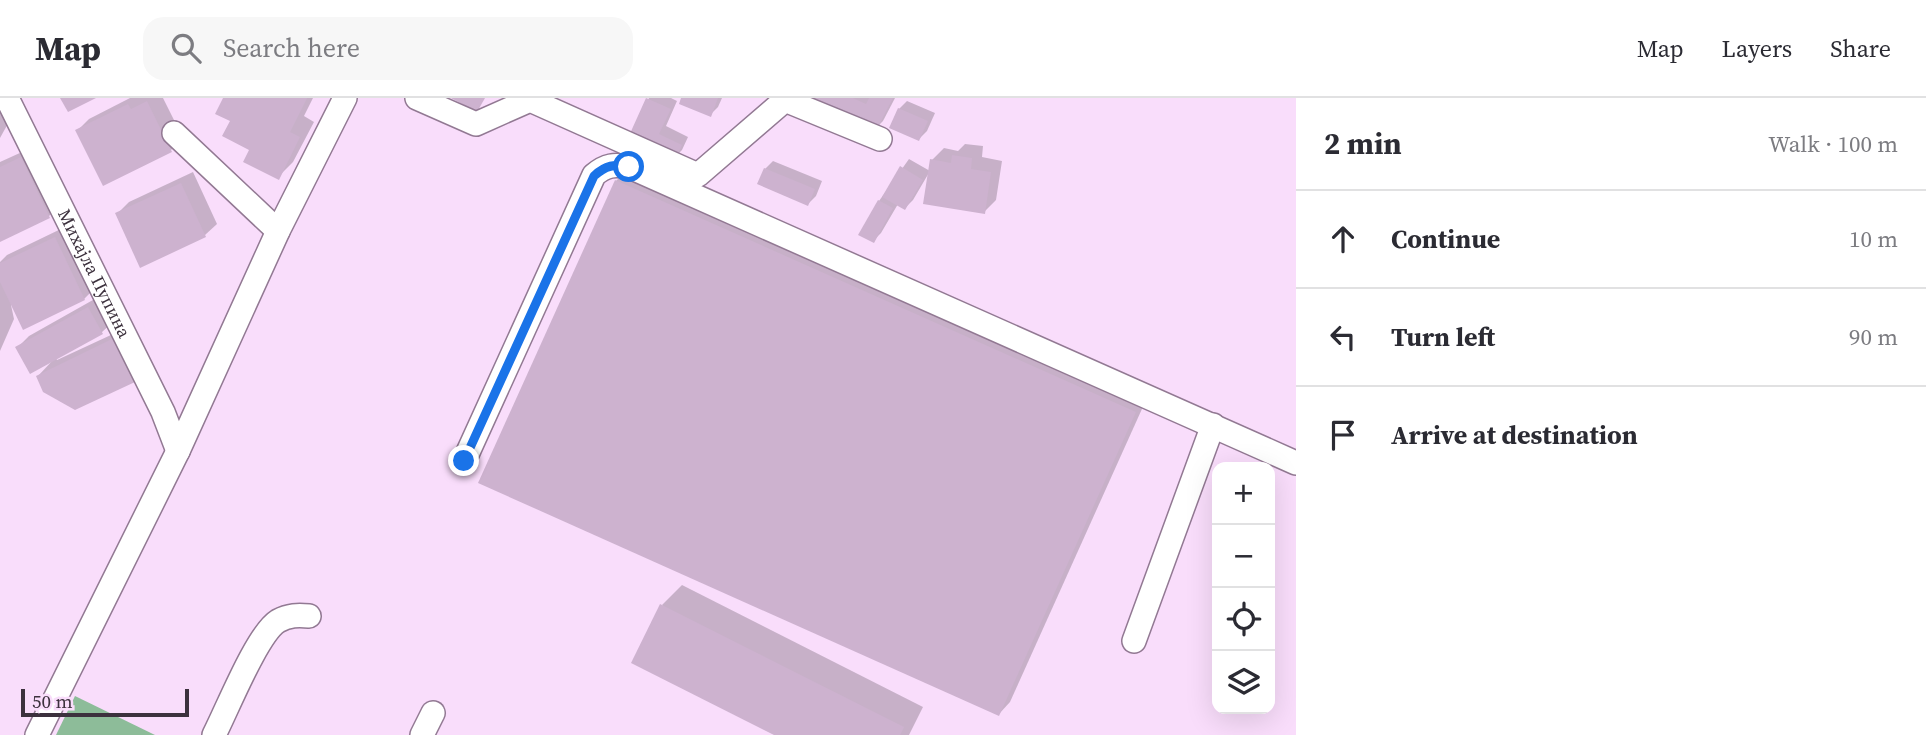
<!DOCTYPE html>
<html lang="en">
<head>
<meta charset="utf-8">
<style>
	:root { --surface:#fff; --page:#f7f7f7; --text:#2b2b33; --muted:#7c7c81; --line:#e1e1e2 }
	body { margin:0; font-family:"Source Serif 4",serif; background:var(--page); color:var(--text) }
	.controls { position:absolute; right:21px; bottom:21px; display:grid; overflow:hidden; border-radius:14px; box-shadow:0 7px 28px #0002 }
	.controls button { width:63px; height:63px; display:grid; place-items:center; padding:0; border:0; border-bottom:2px solid var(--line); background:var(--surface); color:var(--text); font:35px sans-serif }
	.scale { position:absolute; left:21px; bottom:18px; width:168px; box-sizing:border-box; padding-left:7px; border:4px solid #3c313d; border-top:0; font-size:19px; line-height:24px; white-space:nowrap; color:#3c313d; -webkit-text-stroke:5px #f9ddfb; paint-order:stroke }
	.stop { position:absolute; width:21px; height:21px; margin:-16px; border:5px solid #1a73e8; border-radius:50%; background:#fff }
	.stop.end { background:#1a73e8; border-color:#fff; box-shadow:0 2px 7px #0008 }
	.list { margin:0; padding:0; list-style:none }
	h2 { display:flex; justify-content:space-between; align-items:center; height:91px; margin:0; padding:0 28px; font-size:30px }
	h2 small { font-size:23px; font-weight:400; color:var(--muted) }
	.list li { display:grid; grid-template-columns:46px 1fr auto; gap:21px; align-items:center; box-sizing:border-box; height:98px; padding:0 28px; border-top:2px solid var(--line) }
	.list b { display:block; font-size:26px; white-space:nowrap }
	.list em { font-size:23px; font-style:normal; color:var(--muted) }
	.icon { flex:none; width:38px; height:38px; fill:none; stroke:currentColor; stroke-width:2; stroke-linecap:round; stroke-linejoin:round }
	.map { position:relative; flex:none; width:1296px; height:637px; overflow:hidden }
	header { display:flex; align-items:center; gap:42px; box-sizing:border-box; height:98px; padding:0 35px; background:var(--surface); border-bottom:2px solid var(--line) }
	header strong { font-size:33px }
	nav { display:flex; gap:38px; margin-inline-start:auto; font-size:24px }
	.search { width:490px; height:63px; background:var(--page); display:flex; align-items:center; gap:18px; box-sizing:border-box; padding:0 24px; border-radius:21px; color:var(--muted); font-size:26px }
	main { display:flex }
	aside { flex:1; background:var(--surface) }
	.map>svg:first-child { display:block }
	.forest { fill:#8dbc99 }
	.shadow { fill:#0003 }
	.building { fill:#cdb2cf }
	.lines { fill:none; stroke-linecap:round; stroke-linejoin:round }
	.minor-casing { stroke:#927993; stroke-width:26 }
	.minor { stroke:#fff; stroke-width:23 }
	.route { stroke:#1a73e8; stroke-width:9 }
	.labels { text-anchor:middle; stroke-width:6; stroke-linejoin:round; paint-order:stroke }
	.street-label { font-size:18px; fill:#3c313d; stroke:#f9ddfb }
</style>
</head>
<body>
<header>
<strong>Map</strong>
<div class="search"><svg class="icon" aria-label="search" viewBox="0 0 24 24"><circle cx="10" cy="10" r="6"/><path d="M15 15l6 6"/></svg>Search here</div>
<nav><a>Map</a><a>Layers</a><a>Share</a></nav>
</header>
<main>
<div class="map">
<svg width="1296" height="637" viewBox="0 0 1296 637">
	<rect width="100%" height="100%" fill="#f9ddfb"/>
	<polygon class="forest" points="75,598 155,637 56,637"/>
	<g class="shadow">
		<polygon points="0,0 20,4 0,40"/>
		<polygon points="130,0 163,0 183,40 171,52 77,33 89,21"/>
		<polygon points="225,0 313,0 304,18 314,24 293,64 278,79 251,51 232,22"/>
		<polygon points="649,0 671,0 677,3 666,28 688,39 682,52 674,60 630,39"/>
		<polygon points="683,0 722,0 718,9 710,17"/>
		<polygon points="815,0 895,0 883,23 875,31"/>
		<polygon points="907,3 935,15 927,33 919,41 899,11"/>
		<polygon points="965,46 983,48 982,59 1002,63 996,102 984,114 932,62 944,50 958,53"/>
		<polygon points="33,49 61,106 49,118 0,142 0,64"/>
		<polygon points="909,61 930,73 913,102 905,110 898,106 881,135 873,143 879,103"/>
		<polygon points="773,63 822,83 816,98 808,106 765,71"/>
		<polygon points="628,71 1146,302 1010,604 999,616 616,83"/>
		<polygon points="193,74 217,126 205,137 117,116 129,104"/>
		<polygon points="67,128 96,189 84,201 11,207 14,221 0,253 0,164 7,157"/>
		<polygon points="100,198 114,223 102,234 56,260 57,262 126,230 145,270 134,282 38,278 53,262 17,250 29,238"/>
		<polygon points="682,487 923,609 909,637 778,637 662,507"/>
	</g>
	<g class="building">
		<polygon points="60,0 96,0 68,14"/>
		<polygon points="223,0 307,0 290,34 300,39 279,82 243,64 249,52 222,38 230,23 215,16"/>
		<polygon points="451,0 485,0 477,14"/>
		<polygon points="646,0 671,11 659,36 682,47 675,62 628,40"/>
		<polygon points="681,0 718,0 711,19 679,6"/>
		<polygon points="811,0 853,0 866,6 869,0 893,0 876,33"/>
		<polygon points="147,3 172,54 103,88 75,32 128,6 131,11"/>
		<polygon points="898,10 928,23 919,43 889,30"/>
		<polygon points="952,57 972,60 971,71 991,74 985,116 923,106 930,61 951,65"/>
		<polygon points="21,59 50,120 0,144 0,69"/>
		<polygon points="900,68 923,82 905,112 882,99"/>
		<polygon points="764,70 815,91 808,108 757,86"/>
		<polygon points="615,82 1136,314 999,618 478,385"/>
		<polygon points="181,85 206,139 140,170 115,115"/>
		<polygon points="878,102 893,110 874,145 858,137"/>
		<polygon points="55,139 85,202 23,232 0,184 0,165"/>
		<polygon points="88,209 103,236 30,276 15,249"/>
		<polygon points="114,240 135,284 75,312 43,294 36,278"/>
		<polygon points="660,506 904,629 900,637 774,637 631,565"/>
	</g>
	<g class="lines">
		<defs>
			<g id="minor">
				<path id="s1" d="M7 0 163 314 178 353"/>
				<polyline points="417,0 476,26 530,2 698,77 785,2 880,41"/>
				<polyline points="174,35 278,133"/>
				<path d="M464 363 594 77C606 67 614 66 630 69L1296 365"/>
				<polyline points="1134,543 1213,327"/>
				<polyline points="37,637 178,353 278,133 345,0"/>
				<path d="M214 637C227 612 257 536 278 523 289 517 298 517 309 518"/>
				<polyline points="422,637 433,615"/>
			</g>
		</defs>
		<use href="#minor" class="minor-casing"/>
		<use href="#minor" class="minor"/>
	</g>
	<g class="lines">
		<path class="route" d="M464 363 594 78C606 67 614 66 629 69"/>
	</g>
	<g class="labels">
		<g class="street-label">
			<text dy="6" stroke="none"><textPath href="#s1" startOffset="196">Михајла Пупина</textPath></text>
		</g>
	</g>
</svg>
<div class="controls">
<button>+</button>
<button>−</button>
<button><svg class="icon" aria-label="locate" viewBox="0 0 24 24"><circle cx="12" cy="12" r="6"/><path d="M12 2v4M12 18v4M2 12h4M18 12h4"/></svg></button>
<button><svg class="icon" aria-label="layers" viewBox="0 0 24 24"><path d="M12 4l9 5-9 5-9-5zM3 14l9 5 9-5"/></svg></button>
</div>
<div class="scale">50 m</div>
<div class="stop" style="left:629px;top:69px"></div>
<div class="stop end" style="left:464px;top:363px"></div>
</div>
<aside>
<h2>2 min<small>Walk · 100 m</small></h2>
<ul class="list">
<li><svg class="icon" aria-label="ahead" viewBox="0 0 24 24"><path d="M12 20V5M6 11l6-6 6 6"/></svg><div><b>Continue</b></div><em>10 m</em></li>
<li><svg class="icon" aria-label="left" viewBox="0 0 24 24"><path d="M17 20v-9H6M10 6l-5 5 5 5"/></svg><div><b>Turn left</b></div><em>90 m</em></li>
<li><svg class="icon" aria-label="arrive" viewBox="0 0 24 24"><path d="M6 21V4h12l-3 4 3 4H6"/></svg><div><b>Arrive at destination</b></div></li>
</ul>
</aside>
</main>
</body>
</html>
